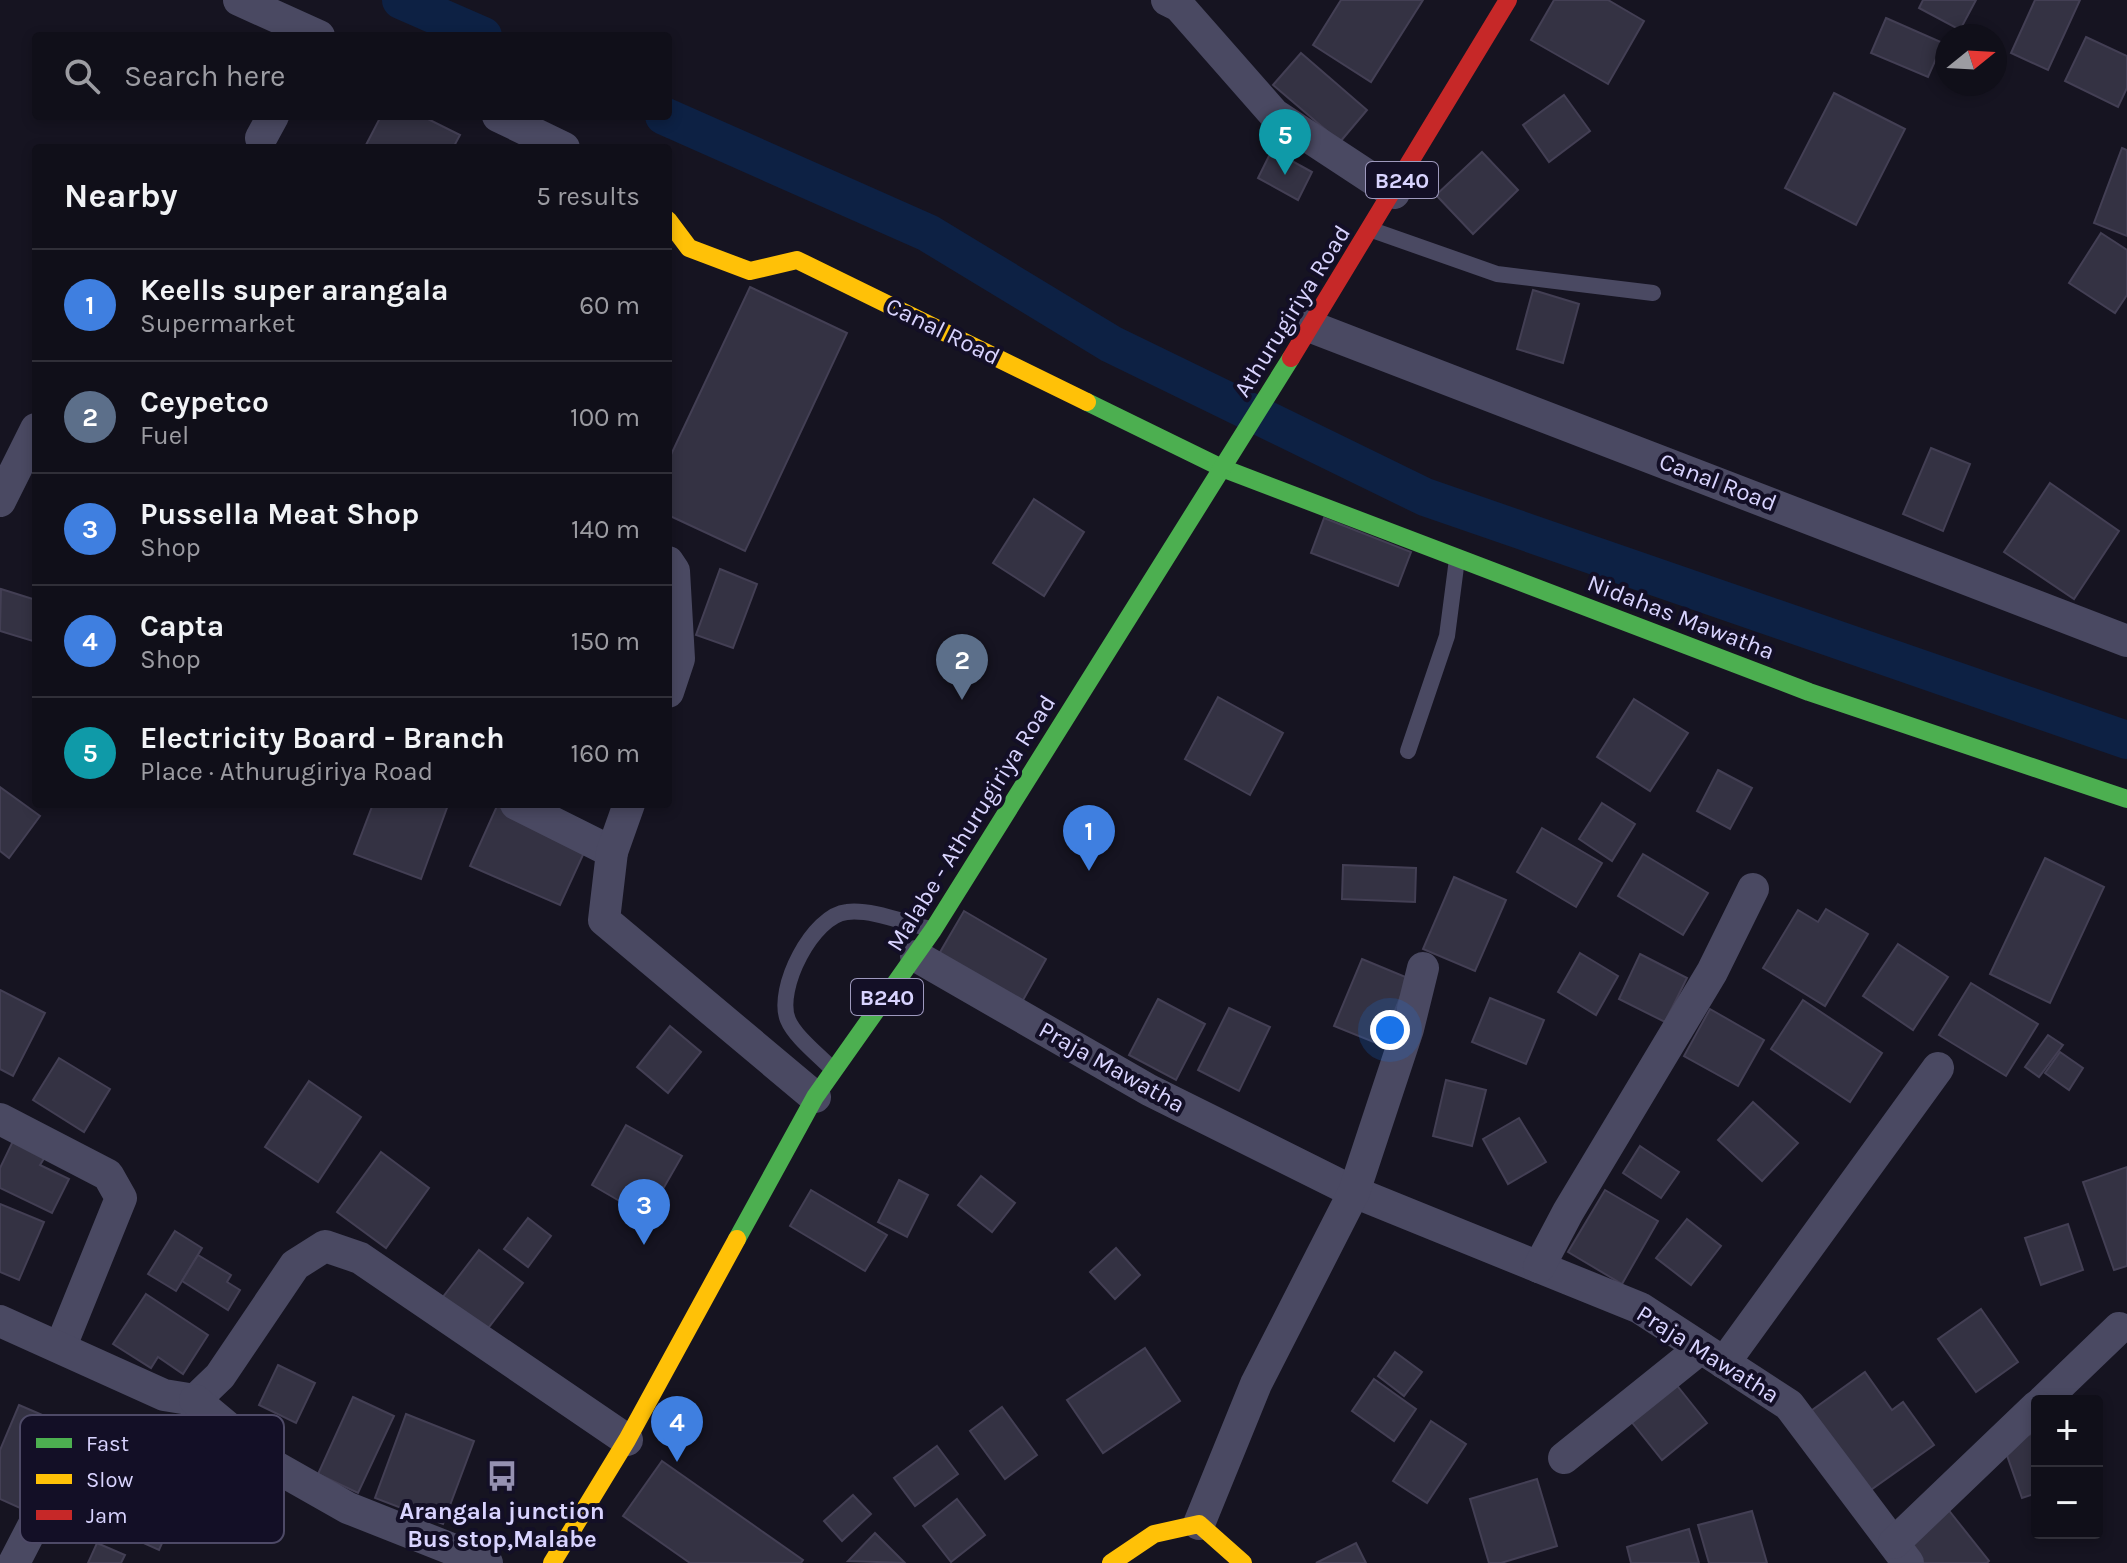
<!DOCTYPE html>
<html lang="en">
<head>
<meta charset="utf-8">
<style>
	:root { --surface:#100f19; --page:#191822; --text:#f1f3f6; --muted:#9c9ca2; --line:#302f38; --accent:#8c9099 }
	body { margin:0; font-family:Karla,sans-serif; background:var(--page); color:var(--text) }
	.controls { position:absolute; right:24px; bottom:24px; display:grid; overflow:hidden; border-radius:8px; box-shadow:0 4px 12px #0003 }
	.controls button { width:72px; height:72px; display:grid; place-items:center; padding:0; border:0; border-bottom:2px solid var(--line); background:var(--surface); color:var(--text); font:40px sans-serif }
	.compass { position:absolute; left:1935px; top:24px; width:72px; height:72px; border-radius:50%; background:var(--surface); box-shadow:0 4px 12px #0003; rotate:72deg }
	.you { position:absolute; left:1390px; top:1030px; width:28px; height:28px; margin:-20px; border:6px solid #fff; border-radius:50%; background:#1a73e8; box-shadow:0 0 0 12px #1a73e833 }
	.badge { display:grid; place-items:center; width:52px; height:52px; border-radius:50%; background:var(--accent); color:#fff; font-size:26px; font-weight:700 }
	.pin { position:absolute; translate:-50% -66px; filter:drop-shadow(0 2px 4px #0008) }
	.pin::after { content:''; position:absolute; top:42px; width:28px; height:24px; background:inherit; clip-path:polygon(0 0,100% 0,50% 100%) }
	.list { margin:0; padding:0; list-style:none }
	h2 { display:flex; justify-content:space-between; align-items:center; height:104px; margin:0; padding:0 32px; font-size:34px }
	h2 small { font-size:26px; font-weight:400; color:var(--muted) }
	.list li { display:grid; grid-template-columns:52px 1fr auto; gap:24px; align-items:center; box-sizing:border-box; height:112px; padding:0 32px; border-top:2px solid var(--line) }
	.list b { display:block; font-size:30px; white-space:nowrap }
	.list p { margin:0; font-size:26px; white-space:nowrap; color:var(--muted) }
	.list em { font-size:26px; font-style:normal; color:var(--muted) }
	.icon { flex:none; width:44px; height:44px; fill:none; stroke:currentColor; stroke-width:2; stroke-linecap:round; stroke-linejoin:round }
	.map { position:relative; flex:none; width:2127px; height:1563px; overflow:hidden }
	.search { position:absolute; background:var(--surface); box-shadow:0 4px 12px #0003; left:32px; top:32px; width:640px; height:88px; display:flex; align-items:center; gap:20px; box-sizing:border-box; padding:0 28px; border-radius:8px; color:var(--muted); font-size:30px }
	.panel { position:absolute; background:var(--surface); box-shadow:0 4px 12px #0003; left:32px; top:144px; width:640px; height:664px; border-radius:8px }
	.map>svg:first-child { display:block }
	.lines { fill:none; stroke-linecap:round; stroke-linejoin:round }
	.canal { stroke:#0d2144; stroke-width:38 }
	.building { fill:#343243; stroke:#433f54; stroke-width:2 }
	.lane { stroke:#4a4962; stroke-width:16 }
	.street { stroke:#4a4962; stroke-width:32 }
	.fast { stroke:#4caf50; stroke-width:18 }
	.slow { stroke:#ffc107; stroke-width:18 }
	.jam { stroke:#c62828; stroke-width:18 }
	.labels { text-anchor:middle; stroke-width:8; stroke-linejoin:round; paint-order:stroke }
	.shield { fill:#130f26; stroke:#9e99be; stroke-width:2 }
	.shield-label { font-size:22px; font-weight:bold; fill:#d9d4ff }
	.street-label { font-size:24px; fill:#d9d4ff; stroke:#130f26 }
	.poi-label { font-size:24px; font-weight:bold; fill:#d9d4ff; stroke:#130f26 }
	.key { fill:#130f26; stroke:#4e4a67; stroke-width:2 }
	.key-label { font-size:22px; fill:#d9d4ff }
</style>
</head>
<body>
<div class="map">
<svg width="2127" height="1563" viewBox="0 0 2127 1563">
	<rect width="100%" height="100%" fill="#161421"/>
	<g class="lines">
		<g class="canal">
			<polyline points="401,0 483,36"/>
			<polyline points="664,116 928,233 1111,344 1425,497 2127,740"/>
		</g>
	</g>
	<g class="building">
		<polygon points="1341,0 1423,0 1371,82 1313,45"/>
		<polygon points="1554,0 1608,0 1644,21 1608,84 1531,40"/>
		<polygon points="1923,0 1976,0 1960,30 1919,8"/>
		<polygon points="2035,0 2080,0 2048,70 2011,53"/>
		<polygon points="1886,18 1943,43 1928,77 1871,53"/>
		<polygon points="2086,37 2127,56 2127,88 2118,107 2065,81"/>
		<polygon points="1301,53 1367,110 1340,142 1273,85"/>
		<polygon points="1834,93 1905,129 1856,225 1785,188"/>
		<polygon points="1564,95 1590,131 1549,162 1523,125"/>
		<polygon points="381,116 422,116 460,135 453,148 371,148 366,145"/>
		<polygon points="2122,148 2127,150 2127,236 2094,223"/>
		<polygon points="1272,150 1312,172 1298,200 1258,178"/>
		<polygon points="1482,152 1518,190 1473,234 1436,195"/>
		<polygon points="2101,233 2127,250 2127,295 2115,313 2069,283"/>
		<polygon points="750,287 847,333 745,551 668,515 668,461"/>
		<polygon points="1533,290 1579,304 1563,363 1517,349"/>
		<polygon points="1931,448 1970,464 1943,531 1903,514"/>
		<polygon points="2050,483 2119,531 2074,599 2004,552"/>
		<polygon points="1034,499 1084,532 1044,596 993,563"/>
		<polygon points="1324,518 1411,552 1398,586 1311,553"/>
		<polygon points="720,569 757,584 733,648 696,635"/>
		<polygon points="1,589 36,600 36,642 0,631"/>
		<polygon points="1218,697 1283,733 1250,795 1185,759"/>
		<polygon points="1634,699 1688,733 1650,791 1597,757"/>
		<polygon points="1718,770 1752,788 1730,829 1697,811"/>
		<polygon points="0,787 40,816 9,858 0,851"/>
		<polygon points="1602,803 1635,824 1612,861 1579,839"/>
		<polygon points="373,804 448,805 421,879 354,854"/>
		<polygon points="497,806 587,846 560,905 470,866"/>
		<polygon points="1542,828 1602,863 1576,907 1517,872"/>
		<polygon points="1643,854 1708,893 1683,935 1618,896"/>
		<polygon points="2045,858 2104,887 2050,1003 1990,974"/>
		<polygon points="1343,865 1416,868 1415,902 1342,899"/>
		<polygon points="1454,877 1506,900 1475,971 1423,949"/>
		<polygon points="1826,909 1868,934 1825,1006 1763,968 1798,910 1818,922"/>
		<polygon points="964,911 1046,959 1022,1002 939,954"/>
		<polygon points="1898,944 1948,977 1913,1030 1863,996"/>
		<polygon points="1580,953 1618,976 1596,1015 1558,992"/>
		<polygon points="1640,954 1687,978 1665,1022 1619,999"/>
		<polygon points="1362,959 1408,978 1381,1045 1334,1026"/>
		<polygon points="1971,983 2038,1024 2006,1076 1939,1035"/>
		<polygon points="0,990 45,1013 13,1076 0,1069"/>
		<polygon points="1490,998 1544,1020 1526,1064 1472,1042"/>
		<polygon points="1158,999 1205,1024 1176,1080 1129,1055"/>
		<polygon points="1803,1000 1882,1053 1850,1102 1771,1049"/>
		<polygon points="1229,1008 1270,1027 1239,1091 1198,1070"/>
		<polygon points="1710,1009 1764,1040 1738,1086 1684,1056"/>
		<polygon points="670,1026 701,1052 668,1093 637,1067"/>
		<polygon points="2048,1035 2063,1045 2039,1077 2025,1067"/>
		<polygon points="2060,1052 2083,1068 2069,1090 2045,1073"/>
		<polygon points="59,1058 110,1089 84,1132 33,1100"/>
		<polygon points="1446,1080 1486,1090 1472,1146 1433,1136"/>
		<polygon points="309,1081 361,1117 318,1182 265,1147"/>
		<polygon points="1753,1102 1798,1143 1762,1181 1718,1140"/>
		<polygon points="1519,1118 1546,1162 1508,1184 1483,1139"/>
		<polygon points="626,1125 682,1156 647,1217 592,1185"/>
		<polygon points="13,1141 45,1157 40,1165 69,1179 52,1213 0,1188 0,1168"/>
		<polygon points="1640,1146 1679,1172 1661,1198 1623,1173"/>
		<polygon points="381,1152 429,1188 386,1248 337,1212"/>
		<polygon points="2127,1167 2127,1266 2114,1270 2083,1182"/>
		<polygon points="981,1176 1015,1203 992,1232 958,1205"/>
		<polygon points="899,1180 928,1195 907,1237 878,1222"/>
		<polygon points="811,1190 887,1235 865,1271 790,1226"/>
		<polygon points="1605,1190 1658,1221 1622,1284 1568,1252"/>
		<polygon points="0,1204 44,1222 19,1280 0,1272"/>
		<polygon points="528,1218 551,1236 528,1267 504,1249"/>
		<polygon points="1687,1219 1721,1246 1691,1285 1656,1258"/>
		<polygon points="2068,1224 2083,1270 2041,1285 2025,1238"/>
		<polygon points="175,1231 202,1248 176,1291 148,1274"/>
		<polygon points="1116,1248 1140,1275 1115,1299 1090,1272"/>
		<polygon points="479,1250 523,1283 482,1336 439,1302"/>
		<polygon points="198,1255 231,1275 227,1282 240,1290 228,1310 182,1281"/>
		<polygon points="146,1294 208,1335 183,1374 158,1357 151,1368 113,1344"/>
		<polygon points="1981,1309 2018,1362 1976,1392 1938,1339"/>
		<polygon points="1145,1348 1180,1401 1103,1453 1067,1400"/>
		<polygon points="1395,1352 1422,1372 1404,1396 1378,1376"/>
		<polygon points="278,1365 315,1383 296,1423 259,1405"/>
		<polygon points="1865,1372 1892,1410 1903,1402 1934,1445 1865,1494 1808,1413"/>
		<polygon points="1374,1379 1416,1409 1394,1441 1352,1411"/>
		<polygon points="1675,1383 1707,1423 1662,1460 1630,1420"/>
		<polygon points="353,1397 394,1416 358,1493 318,1474"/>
		<polygon points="19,1405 68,1426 31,1513 0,1499 0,1450"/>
		<polygon points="1002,1407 1037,1455 1005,1479 970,1431"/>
		<polygon points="406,1414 474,1441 443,1524 375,1498"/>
		<polygon points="1431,1421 1466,1444 1427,1503 1393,1481"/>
		<polygon points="2037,1432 2037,1493 2022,1498 2003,1444"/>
		<polygon points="157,1446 197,1465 159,1550 119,1532"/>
		<polygon points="937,1446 958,1474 915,1506 894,1478"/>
		<polygon points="662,1461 803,1560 801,1563 690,1563 623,1516"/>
		<polygon points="1537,1479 1557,1546 1501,1563 1489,1563 1470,1499"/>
		<polygon points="853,1495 871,1514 842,1541 824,1521"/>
		<polygon points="957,1499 985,1535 951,1562 923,1526"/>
		<polygon points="1947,1508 1989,1561 1987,1563 1919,1563 1903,1543"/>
		<polygon points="1752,1511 1767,1563 1709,1563 1698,1525"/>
		<polygon points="1689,1529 1699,1563 1631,1563 1627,1547"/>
		<polygon points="875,1533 905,1563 848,1561"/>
		<polygon points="97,1543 125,1555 121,1563 88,1563"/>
		<polygon points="1356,1543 1366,1563 1316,1563"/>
	</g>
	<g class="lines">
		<g class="lane">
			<polyline points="1372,230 1497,274 1653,293"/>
			<polyline points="1408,751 1447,636 1457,559"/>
			<path d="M833 1070C820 1056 795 1037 788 1020 775 989 813 915 847 912 873 909 907 924 931 929"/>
		</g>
		<g class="street">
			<polyline points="239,0 319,36"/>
			<polyline points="1167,0 1179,6 1274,114 1394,193"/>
			<polyline points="498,116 564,148"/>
			<polyline points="261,138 273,116"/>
			<polyline points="1309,326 2127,641"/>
			<polyline points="0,501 36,429"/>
			<polyline points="668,562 674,571 679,659 668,692"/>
			<polyline points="516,804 612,852"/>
			<polyline points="629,804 612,852 604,920 815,1097"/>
			<polyline points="916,956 1149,1090 1354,1192 1640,1308 1789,1405 1908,1563"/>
			<polyline points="0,1119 108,1175 121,1198 61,1346"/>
			<polyline points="1539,1267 1568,1212 1712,972 1753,889"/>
			<polyline points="0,1321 164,1395 195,1400 220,1376 295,1265 325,1246 360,1258 627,1440"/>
			<polyline points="1724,1363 1938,1068"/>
			<polyline points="195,1400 274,1466 348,1508 487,1563"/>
			<polyline points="2043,1401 2119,1328"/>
			<polyline points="1564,1458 1701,1348"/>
			<polyline points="1199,1524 1256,1384 1354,1192 1408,1029 1423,968"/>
			<polyline points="1894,1543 2037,1406"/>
			<polyline points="14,1563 60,1474"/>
		</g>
		<g class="fast">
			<polyline points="1087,402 1222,468 1809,692 2127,799"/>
			<polyline points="737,1239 815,1097 933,930 1291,358"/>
		</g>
		<g class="slow">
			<polyline points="668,220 689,248 750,271 797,260 1087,402"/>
			<polyline points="552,1563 627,1440 737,1239"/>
			<polyline points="1111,1563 1154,1534 1199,1524 1243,1563"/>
		</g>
		<polyline class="jam" points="1291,358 1508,0"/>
	</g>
	<defs>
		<symbol id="bus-bare" viewBox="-9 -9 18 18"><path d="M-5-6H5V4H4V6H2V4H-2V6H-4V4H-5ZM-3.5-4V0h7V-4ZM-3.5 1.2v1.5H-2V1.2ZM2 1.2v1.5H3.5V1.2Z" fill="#9591b1" stroke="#130f26" stroke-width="2.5" paint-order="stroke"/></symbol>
	</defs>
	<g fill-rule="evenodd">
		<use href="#bus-bare" x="480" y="1454" width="44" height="44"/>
	</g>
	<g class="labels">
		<g class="shield">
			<rect x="1366" y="162" width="72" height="36" rx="6"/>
			<rect x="851" y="979" width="72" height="36" rx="6"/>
		</g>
		<g class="shield-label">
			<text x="1402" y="188">B240</text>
			<text x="887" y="1005">B240</text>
		</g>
		<g class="street-label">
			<text transform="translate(1292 311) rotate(-58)" y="8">Athurugiriya Road</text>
			<text transform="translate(943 331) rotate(26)" y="8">Canal Road</text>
			<text transform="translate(1718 482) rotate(21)" y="8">Canal Road</text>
			<text transform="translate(1681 617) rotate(21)" y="8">Nidahas Mawatha</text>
			<text transform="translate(971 823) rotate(-58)" y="8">Malabe - Athurugiriya Road</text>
			<text transform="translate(1112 1067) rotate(29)" y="8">Praja Mawatha</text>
			<text transform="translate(1708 1354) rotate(32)" y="8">Praja Mawatha</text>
		</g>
		<g class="poi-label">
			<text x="502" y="1519">Arangala junction<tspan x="502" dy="28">Bus stop,Malabe</tspan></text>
		</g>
	</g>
	<rect x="20" y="1415" width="264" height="128" rx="12" class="key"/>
	<rect x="36" y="1438" width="36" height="10" fill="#4caf50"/>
	<rect x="36" y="1474" width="36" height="10" fill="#ffc107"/>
	<rect x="36" y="1510" width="36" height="10" fill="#c62828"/>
	<g class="key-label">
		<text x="86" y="1451">Fast</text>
		<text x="86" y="1487">Slow</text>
		<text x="86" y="1523">Jam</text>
	</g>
</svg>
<div class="controls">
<button>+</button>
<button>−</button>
</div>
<svg class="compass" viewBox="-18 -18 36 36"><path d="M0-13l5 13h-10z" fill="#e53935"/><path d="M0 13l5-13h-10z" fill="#9c9ca2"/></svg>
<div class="you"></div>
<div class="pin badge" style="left:1089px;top:871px;background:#3f7fe0">1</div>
<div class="pin badge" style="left:962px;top:700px;background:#5c6f8a">2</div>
<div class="pin badge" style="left:644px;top:1245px;background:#3f7fe0">3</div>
<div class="pin badge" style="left:677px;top:1462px;background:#3f7fe0">4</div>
<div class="pin badge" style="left:1285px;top:175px;background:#0f9aa8">5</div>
<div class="search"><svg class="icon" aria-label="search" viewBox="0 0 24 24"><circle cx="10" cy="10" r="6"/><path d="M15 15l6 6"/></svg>Search here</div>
<section class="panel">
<h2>Nearby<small>5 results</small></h2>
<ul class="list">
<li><span class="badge" style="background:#3f7fe0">1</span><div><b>Keells super arangala</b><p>Supermarket</p></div><em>60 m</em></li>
<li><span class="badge" style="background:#5c6f8a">2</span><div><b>Ceypetco</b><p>Fuel</p></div><em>100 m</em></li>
<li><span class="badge" style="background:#3f7fe0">3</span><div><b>Pussella Meat Shop</b><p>Shop</p></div><em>140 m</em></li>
<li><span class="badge" style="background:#3f7fe0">4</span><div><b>Capta</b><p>Shop</p></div><em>150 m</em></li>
<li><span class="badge" style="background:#0f9aa8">5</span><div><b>Electricity Board - Branch</b><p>Place · Athurugiriya Road</p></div><em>160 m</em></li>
</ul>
</section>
</div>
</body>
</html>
